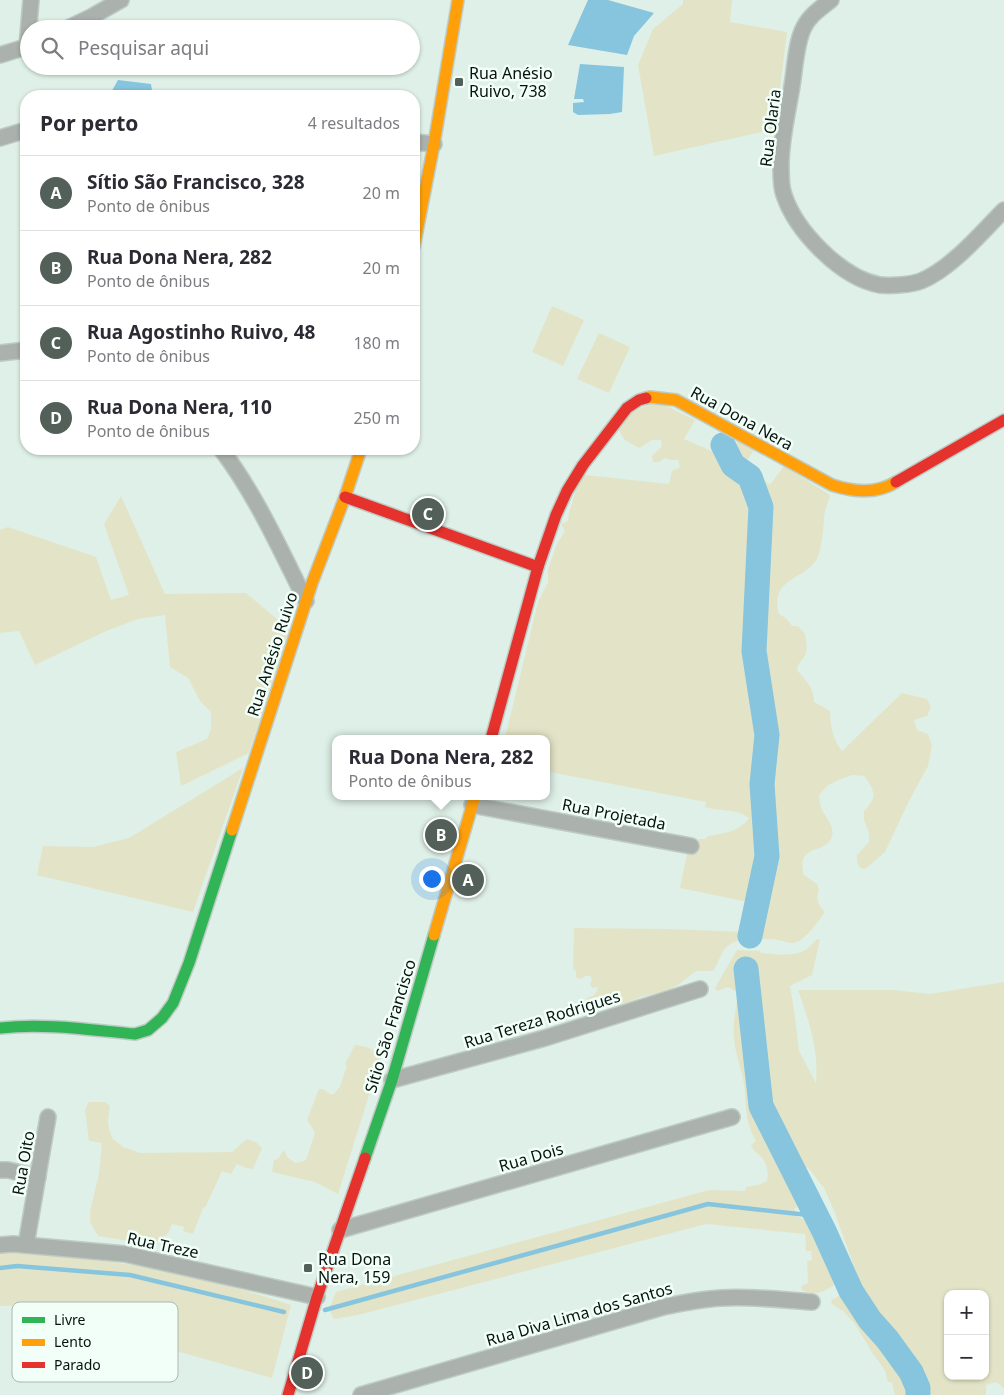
<!DOCTYPE html>
<html lang="pt">
<head>
<meta charset="utf-8">
<style>
	:root { --surface:#fff; --page:#f2f2f3; --text:#2b2b33; --muted:#7c7c81; --line:#e1e1e2; --accent:#526059 }
	body { margin:0; font-family:"Noto Sans",sans-serif; background:var(--page); color:var(--text) }
	.controls { position:absolute; right:15px; bottom:15px; display:grid; overflow:hidden; border-radius:10px; box-shadow:0 1px 4px #0004 }
	.controls button { width:45px; height:45px; display:grid; place-items:center; padding:0; border:0; border-bottom:1px solid var(--line); background:var(--surface); color:var(--text); font:25px sans-serif }
	.you { position:absolute; left:431px; top:878px; width:18px; height:18px; margin:-12px; border:4px solid #fff; border-radius:50%; background:#1a73e8; box-shadow:0 0 0 8px #1a73e833 }
	.badge { display:grid; place-items:center; width:32px; height:32px; border-radius:50%; background:var(--accent); color:#fff; font-size:16px; font-weight:700 }
	.pin { position:absolute; translate:-50% -50%; border:2px solid #fff; box-shadow:0 1px 5px #0006 }
	.popup { position:absolute; left:332px; top:735px; width:218px; height:65px; box-sizing:border-box; display:grid; place-content:center; border-radius:10px; background:var(--surface); filter:drop-shadow(0 1px 4px #0005); font-size:16px; white-space:nowrap; color:var(--muted) }
	.popup b { font-size:19px; color:var(--text) }
	.popup::after { content:''; position:absolute; left:50%; top:100%; margin-left:-10px; border:10px solid transparent; border-top-color:var(--surface) }
	.list { margin:0; padding:0; list-style:none }
	h2 { display:flex; justify-content:space-between; align-items:center; height:65px; margin:0; padding:0 20px; font-size:21px }
	h2 small { font-size:16px; font-weight:400; color:var(--muted) }
	.list li { display:grid; grid-template-columns:32px 1fr auto; gap:15px; align-items:center; box-sizing:border-box; height:75px; padding:0 20px; border-top:1px solid var(--line) }
	.list b { display:block; font-size:19px; white-space:nowrap }
	.list p { margin:0; font-size:16px; white-space:nowrap; color:var(--muted) }
	.list em { font-size:16px; font-style:normal; color:var(--muted) }
	.icon { flex:none; width:28px; height:28px; fill:none; stroke:currentColor; stroke-width:2; stroke-linecap:round; stroke-linejoin:round }
	.map { position:relative; flex:none; width:1004px; height:1395px; overflow:hidden }
	.search { position:absolute; background:var(--surface); box-shadow:0 1px 4px #0004; left:20px; top:20px; width:400px; height:55px; display:flex; align-items:center; gap:12px; box-sizing:border-box; padding:0 18px; border-radius:28px; color:var(--muted); font-size:19px }
	.panel { position:absolute; background:var(--surface); box-shadow:0 1px 4px #0004; left:20px; top:90px; width:400px; height:365px; border-radius:20px }
	.map>svg:first-child { display:block }
	.green { fill:#e3e4c7; fill-rule:evenodd }
	.water { fill:#86c5dd }
	.lines { fill:none; stroke-linecap:round; stroke-linejoin:round }
	.stream { stroke:#86c5dd; stroke-width:4.5 }
	.river { stroke:#86c5dd; stroke-width:25 }
	.street-casing { stroke:#bdcbc4; stroke-width:18 }
	.fast-casing { stroke:#bdcbc4; stroke-width:14 }
	.slow-casing { stroke:#bdcbc4; stroke-width:14 }
	.jam-casing { stroke:#bdcbc4; stroke-width:14 }
	.street { stroke:#abb2ad; stroke-width:15 }
	.fast { stroke:#30b455; stroke-width:11 }
	.slow { stroke:#ff9f0a; stroke-width:11 }
	.jam { stroke:#e5322d; stroke-width:11 }
	.poi-dot { fill:#526059; stroke:#f2fff8; stroke-width:2 }
	.labels { text-anchor:middle; stroke-width:5; stroke-linejoin:round; paint-order:stroke }
	.poi-label { font-size:16px; fill:#07120d; stroke:#f2fff8; text-anchor:start }
	.street-label { font-size:16px; fill:#07120d; stroke:#f2fff8 }
	.key { fill:#f2fff8; stroke:#acb8b2; stroke-width:1 }
	.key-label { font-size:14px; fill:#07120d }
</style>
</head>
<body>
<div class="map">
<svg width="1004" height="1395" viewBox="0 0 1004 1395">
	<rect width="100%" height="100%" fill="#def0e7"/>
	<g class="green">
		<polygon points="683,0 732,0 730,22 787,32 775,129 654,156 638,65 653,29 683,4"/>
		<polygon points="552,306 584,320 563,366 532,352"/>
		<polygon points="599,333 630,347 609,393 577,379"/>
		<path d="M656 401 695 420 684 439 725 457 739 440 754 450 744 465 770 485 784 466 830 495C829 500 827 505 825 510 823 524 823 552 815 562 799 581 770 580 779 614L787 619 792 626H798L805 634C806 640 808 649 805 655 802 662 799 660 797 670 806 681 814 687 814 702L830 711C830 725 833 740 842 751L902 693 927 699 931 707 927 716 914 720 917 730 928 734 932 745 928 766 910 799 885 852 865 869 860 868 857 862V855L869 842V833L864 820V811C878 797 875 791 864 776L852 775 841 779 828 785 819 795C819 799 820 803 821 807 824 816 835 825 832 836 828 855 795 842 804 875L817 884 819 890 817 898 819 905 825 912C818 921 804 944 791 943 784 942 778 939 771 939 761 939 753 939 745 933L742 939C721 945 723 954 714 970L710 971H696L678 985 667 991 640 997 634 1001 608 1007 576 1016 568 1017 565 1015 566 1004 571 1002C577 1015 586 1011 587 998 593 996 597 994 598 987L593 988 590 985 592 979 590 976H585L583 978 579 979 576 977V971L573 969 574 928 668 929 745 932 749 907 748 902 680 888 688 849 699 839H705L708 836C724 833 739 832 749 818 736 808 721 812 705 807L706 802 550 772 548 769 546 768V739L505 738 538 602 548 582V570L556 546 565 531 561 524 568 521 569 513 579 480 585 475 669 484 672 471 680 467 678 460H671L665 458 659 462H653L652 456 662 446 661 440H652L639 448 625 440 618 429 627 415Z"/>
		<polygon points="121,496 165,594 246,593 290,630 249,753 181,786 176,752 207,739 211,729 211,712 200,701 188,678 170,667 165,615 138,619 104,632 35,665 19,631 0,633 0,530 8,527 96,557 111,600 129,595 104,524"/>
		<polygon points="243,768 193,912 37,875 43,846 93,847 129,838"/>
		<path d="M817 939H820L812 975 790 986 795 1016 799 1051 816 1083C819 1050 809 1021 798 990H893L930 994 1004 982V1388L996 1382 986 1385V1395H921L920 1387 916 1377 915 1363 901 1347 881 1314 863 1291 833 1208 824 1188 809 1169 800 1164 796 1156V1150L785 1136 770 1109 765 1094 760 1070 753 981 747 973 739 985 740 1014 756 1109 783 1164 790 1183 801 1198V1202L796 1208H794L797 1217 816 1222 823 1231 834 1285C824 1292 812 1297 802 1290L801 1286 808 1283 807 1261 812 1260 811 1251H806L805 1234 706 1224 358 1315 334 1319 329 1309 336 1292 709 1190 745 1191 746 1187 758 1185 767 1181C769 1170 766 1158 755 1152L751 1145 756 1141C744 1118 747 1108 744 1084 742 1069 735 1054 734 1038 732 1022 737 1007 738 992L728 987 717 991 715 988 737 950 760 951 761 953C775 954 796 958 808 948 811 946 814 942 817 939ZM948 1294H985V1376H948Z"/>
		<path d="M355 1045C369 1047 372 1047 380 1060L338 1194 315 1182 272 1172 274 1160 278 1159 284 1150 287 1157 295 1163 301 1162 306 1160 315 1133 312 1127 307 1120 319 1089H323L330 1094H334L340 1086 347 1066 345 1064Z"/>
		<polygon points="89,1102 105,1102 110,1106 108,1119 109,1130 113,1139 123,1147 140,1153 232,1152 247,1139 257,1143 262,1148 253,1169 246,1168 237,1164 231,1174 222,1171 206,1206 203,1208 193,1234 183,1231 184,1227 172,1224 168,1233 154,1245 98,1236 90,1222 90,1211 99,1174 102,1143 89,1141 85,1110"/>
		<path d="M11 1253C49 1256 87 1258 125 1264 182 1272 236 1287 291 1305L272 1378 130 1338 50 1336 51 1306H0V1254Z"/>
		<path d="M844 1294 848 1307 855 1312 862 1326 881 1351 884 1357 904 1377C902 1387 905 1390 912 1395H895L892 1382H888L885 1371 880 1363 873 1354 855 1324 843 1311 832 1304 831 1300Z"/>
	</g>
	<g class="water">
		<polygon points="588,0 608,0 654,13 634,36 627,55 568,45"/>
		<polygon points="580,64 624,67 622,112 610,114 578,115 573,112 573,103 584,102 583,99 574,99"/>
		<polygon points="118,80 151,84 153,96 109,96"/>
	</g>
	<g class="lines">
		<g class="stream">
			<polyline points="0,1268 17,1266 130,1275 284,1312"/>
			<polyline points="325,1310 708,1204 817,1216"/>
		</g>
		<g class="river">
			<polyline points="723,445 733,465 750,477 761,507 754,651 767,735 762,784 767,856 750,936"/>
			<polyline points="746,969 761,1106 824,1231 851,1291 870,1320 887,1339 911,1372 918,1388 918,1395"/>
		</g>
		<defs>
			<g id="street">
				<path d="M831 0C821 8 810 15 804 27 796 42 795 68 792 86 788 111 780 143 781 168 781 176 781 187 784 195 796 231 841 278 880 285 890 286 911 285 921 281 951 269 981 233 1004 210"/>
				<polyline points="66,29 91,17 121,0"/>
				<polyline points="27,47 31,0"/>
				<polyline points="0,55 29,46"/>
				<polyline points="0,138 26,130"/>
				<polyline points="414,142 434,144"/>
				<polyline points="0,353 26,350"/>
				<path d="M221 449C256 495 280 549 306 601"/>
				<polyline points="472,805 691,846"/>
				<polyline points="392,1080 545,1038 700,989"/>
				<polyline points="0,1170 8,1170 38,1177"/>
				<polyline points="340,1230 732,1117"/>
				<polyline points="0,1245 13,1244 125,1254 317,1297"/>
				<polyline points="26,1245 48,1117"/>
				<path d="M361 1395 663 1307C682 1303 702 1299 721 1298 751 1296 782 1300 812 1302"/>
			</g>
			<g id="fast">
				<path d="M0 1028C45 1023 90 1030 135 1034L148 1030 162 1018 173 1003 189 963 232 830"/>
				<polyline points="365,1158 392,1080 434,935"/>
			</g>
			<g id="slow">
				<polyline points="414,247 434,144 458,0"/>
				<path d="M646 398 650 397 676 400 832 485C853 492 877 494 896 482"/>
				<polyline points="232,830 312,583 345,497 361,449"/>
				<polyline points="434,935 475,796"/>
			</g>
			<g id="jam">
				<polyline points="896,482 1004,420"/>
				<polyline points="345,497 538,567"/>
				<polyline points="491,739 538,567 556,515 567,491 583,465 627,408 639,400 646,398"/>
				<polyline points="288,1395 317,1297 365,1158"/>
			</g>
		</defs>
		<use href="#street" class="street-casing"/>
		<use href="#fast" class="fast-casing"/>
		<use href="#slow" class="slow-casing"/>
		<use href="#jam" class="jam-casing"/>
		<use href="#street" class="street"/>
		<use href="#fast" class="fast"/>
		<use href="#slow" class="slow"/>
		<use href="#jam" class="jam"/>
	</g>
	<g class="poi-dot">
		<rect x="454" y="77" width="10" height="10" rx="2.5"/>
		<rect x="303" y="1263" width="10" height="10" rx="2.5"/>
	</g>
	<g class="labels">
		<g class="poi-label">
			<text x="469" y="79">Rua Anésio<tspan x="469" dy="18">Ruivo, 738</tspan></text>
			<text x="318" y="1265">Rua Dona<tspan x="318" dy="18">Nera, 159</tspan></text>
		</g>
		<g class="street-label">
			<text transform="translate(770 128) rotate(-83)" y="6">Rua Olaria</text>
			<text transform="translate(742 418) rotate(29)" y="6">Rua Dona Nera</text>
			<text transform="translate(272 654) rotate(-72)" y="6">Rua Anésio Ruivo</text>
			<text transform="translate(614 814) rotate(11)" y="6">Rua Projetada</text>
			<text transform="translate(542 1019) rotate(-17)" y="6">Rua Tereza Rodrigues</text>
			<text transform="translate(390 1026) rotate(-73)" y="6">Sítio São Francisco</text>
			<text transform="translate(531 1157) rotate(-16)" y="6">Rua Dois</text>
			<text transform="translate(23 1163) rotate(-80)" y="6">Rua Oito</text>
			<text transform="translate(163 1245) rotate(12)" y="6">Rua Treze</text>
			<text transform="translate(579 1314) rotate(-16)" y="6">Rua Diva Lima dos Santos</text>
		</g>
	</g>
	<rect x="12" y="1302" width="166" height="80" rx="8" class="key"/>
	<rect x="22" y="1317" width="23" height="6" fill="#30b455"/>
	<rect x="22" y="1339" width="23" height="7" fill="#ff9f0a"/>
	<rect x="22" y="1362" width="23" height="6" fill="#e5322d"/>
	<g class="key-label">
		<text x="54" y="1325">Livre</text>
		<text x="54" y="1347">Lento</text>
		<text x="54" y="1370">Parado</text>
	</g>
</svg>
<div class="controls">
<button>+</button>
<button>−</button>
</div>
<div class="you"></div>
<div class="pin badge" style="left:468px;top:880px">A</div>
<div class="pin badge" style="left:441px;top:835px">B</div>
<div class="popup"><b>Rua Dona Nera, 282</b>Ponto de ônibus</div>
<div class="pin badge" style="left:428px;top:514px">C</div>
<div class="pin badge" style="left:307px;top:1373px">D</div>
<div class="search"><svg class="icon" aria-label="search" viewBox="0 0 24 24"><circle cx="10" cy="10" r="6"/><path d="M15 15l6 6"/></svg>Pesquisar aqui</div>
<section class="panel">
<h2>Por perto<small>4 resultados</small></h2>
<ul class="list">
<li><span class="badge">A</span><div><b>Sítio São Francisco, 328</b><p>Ponto de ônibus</p></div><em>20 m</em></li>
<li><span class="badge">B</span><div><b>Rua Dona Nera, 282</b><p>Ponto de ônibus</p></div><em>20 m</em></li>
<li><span class="badge">C</span><div><b>Rua Agostinho Ruivo, 48</b><p>Ponto de ônibus</p></div><em>180 m</em></li>
<li><span class="badge">D</span><div><b>Rua Dona Nera, 110</b><p>Ponto de ônibus</p></div><em>250 m</em></li>
</ul>
</section>
</div>
</body>
</html>
